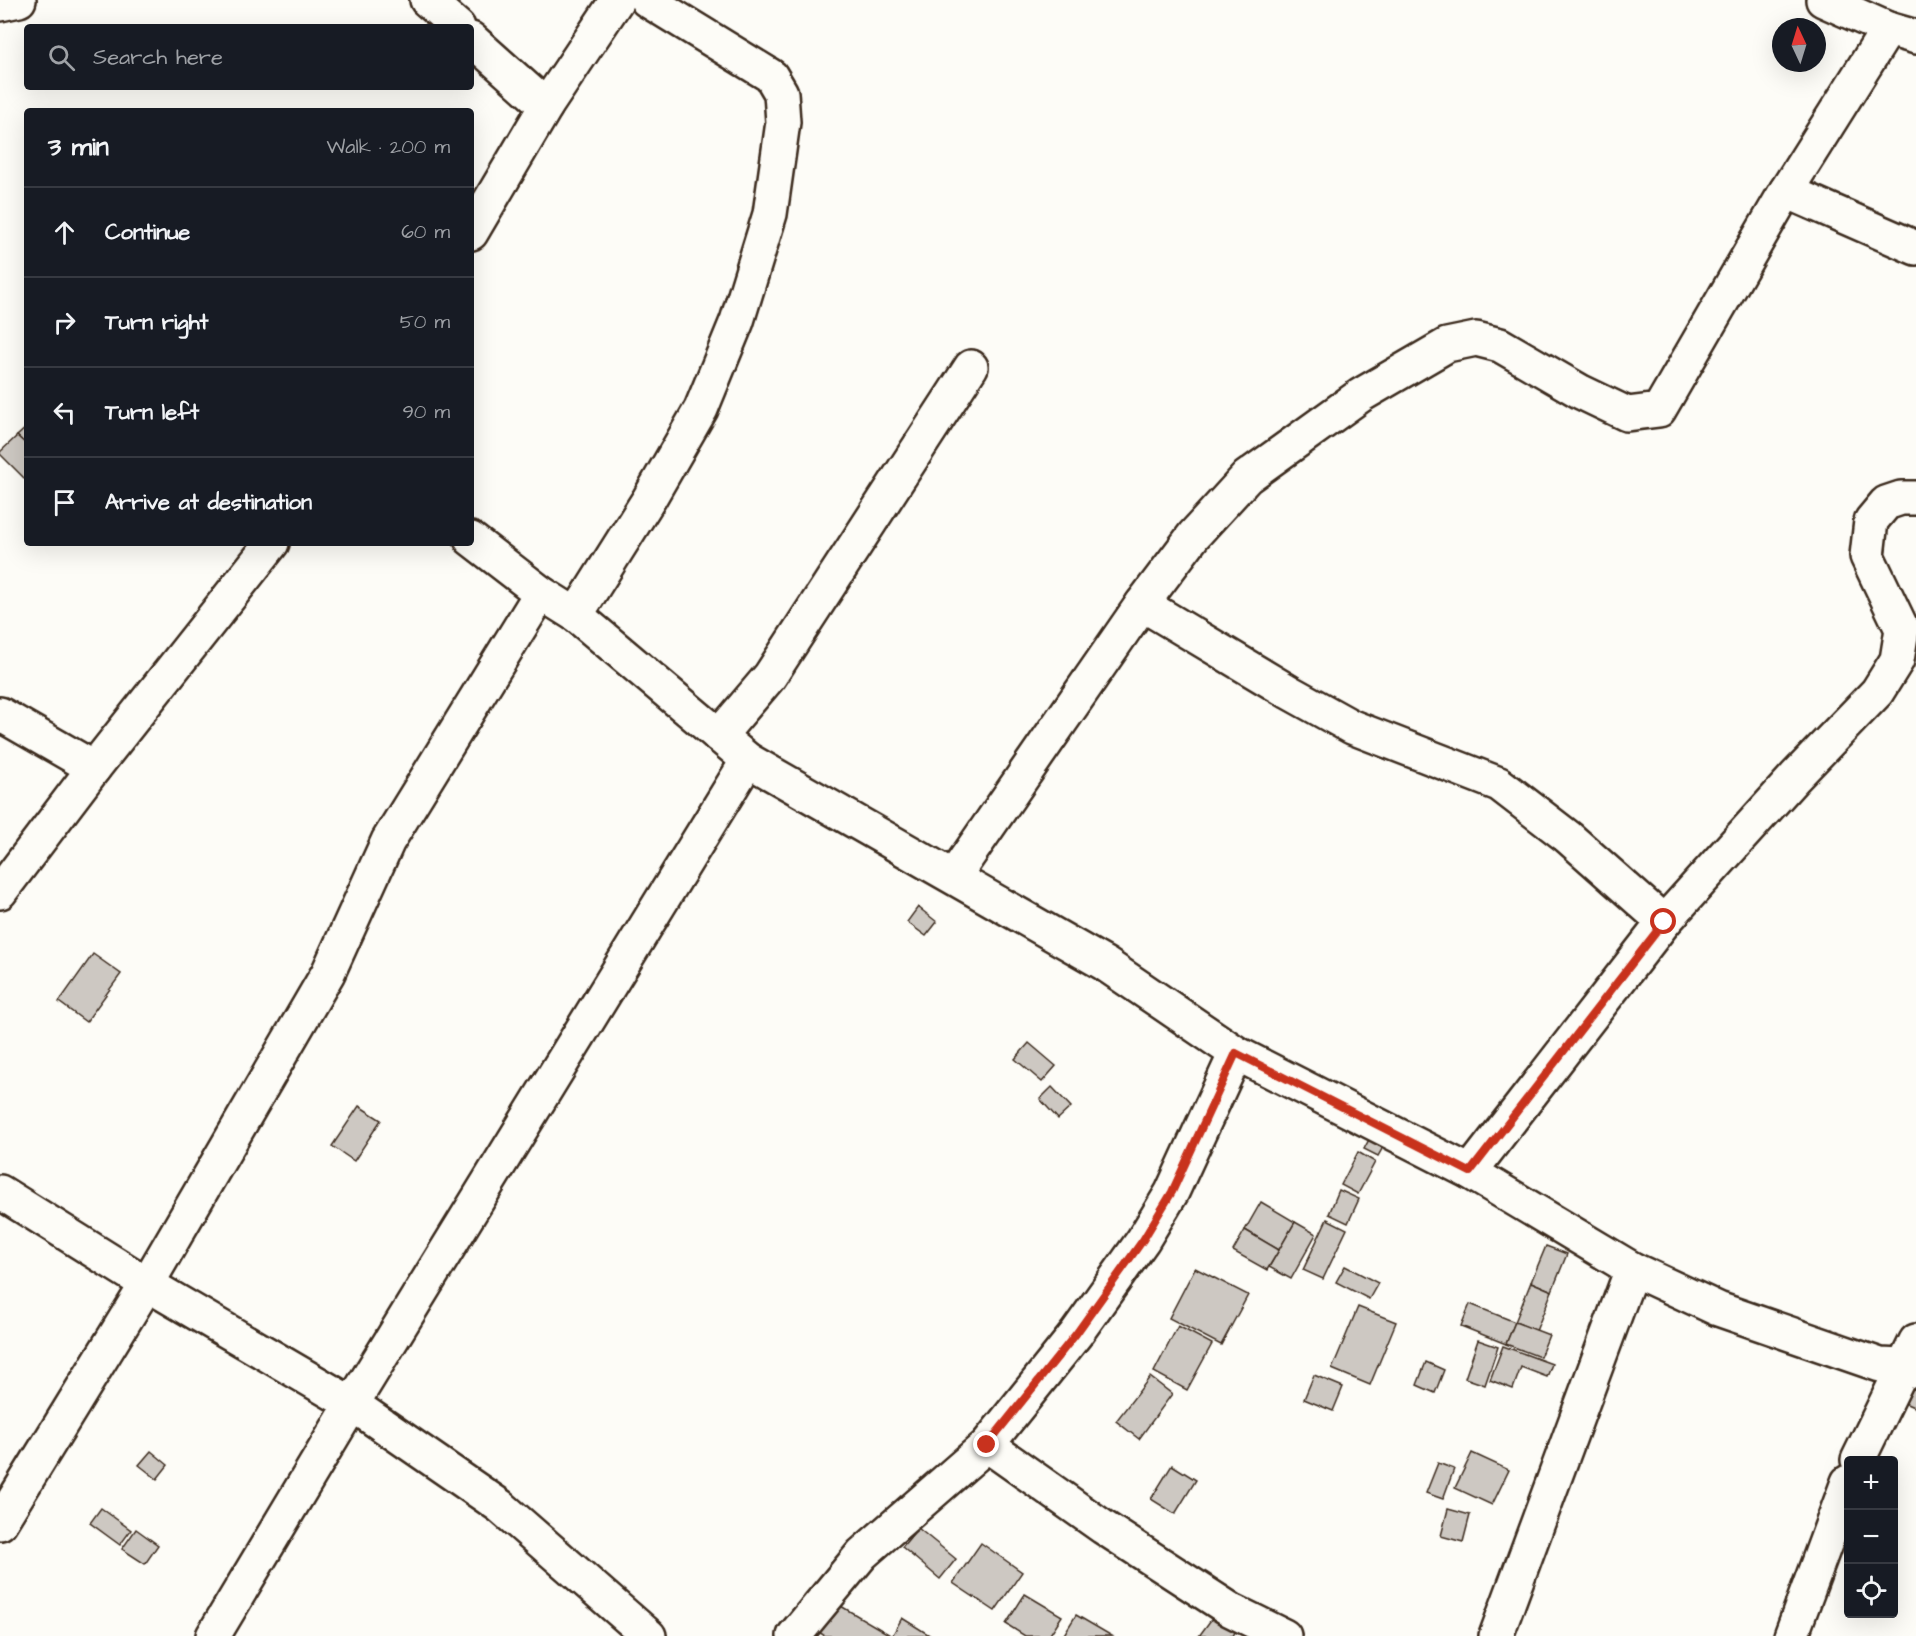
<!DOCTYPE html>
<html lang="en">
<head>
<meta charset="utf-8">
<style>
	:root { --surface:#171b24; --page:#20242c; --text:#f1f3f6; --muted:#9ea1a6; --line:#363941 }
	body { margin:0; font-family:"Architects Daughter",sans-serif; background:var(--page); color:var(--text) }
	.controls { position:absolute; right:18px; bottom:18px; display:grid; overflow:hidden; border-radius:6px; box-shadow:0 6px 24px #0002 }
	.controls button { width:54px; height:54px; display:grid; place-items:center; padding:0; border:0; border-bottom:2px solid var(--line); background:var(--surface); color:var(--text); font:30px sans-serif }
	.compass { position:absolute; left:1772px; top:18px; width:54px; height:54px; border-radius:50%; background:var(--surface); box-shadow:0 6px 24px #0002; rotate:356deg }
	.stop { position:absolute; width:18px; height:18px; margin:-14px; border:4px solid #c8321e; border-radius:50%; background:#fff }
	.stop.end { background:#c8321e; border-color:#fff; box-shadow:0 2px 6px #0008 }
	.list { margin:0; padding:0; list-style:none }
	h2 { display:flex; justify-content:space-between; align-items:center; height:78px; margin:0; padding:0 24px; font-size:26px }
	h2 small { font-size:20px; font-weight:400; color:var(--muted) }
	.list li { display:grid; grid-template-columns:39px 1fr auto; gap:18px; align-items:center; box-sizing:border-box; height:90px; padding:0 24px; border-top:2px solid var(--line) }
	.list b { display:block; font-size:22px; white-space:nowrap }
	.list em { font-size:20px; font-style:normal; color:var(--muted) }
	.icon { flex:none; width:33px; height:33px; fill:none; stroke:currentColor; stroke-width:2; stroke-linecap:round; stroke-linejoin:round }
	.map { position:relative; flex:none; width:1916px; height:1636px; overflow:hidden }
	.search { position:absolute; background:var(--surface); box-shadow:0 6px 24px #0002; left:24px; top:24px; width:450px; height:66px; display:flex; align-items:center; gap:15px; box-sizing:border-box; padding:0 21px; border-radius:6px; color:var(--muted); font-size:22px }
	.panel { position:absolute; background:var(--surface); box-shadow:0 6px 24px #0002; left:24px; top:108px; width:450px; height:438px; border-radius:6px }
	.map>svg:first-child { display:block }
	.building { fill:#cdc8c2; stroke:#3b2a1e; stroke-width:1.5 }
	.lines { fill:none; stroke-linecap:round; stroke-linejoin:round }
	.street-casing { stroke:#3b2a1e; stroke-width:38 }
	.street { stroke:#fdfcf7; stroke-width:33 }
	.route { stroke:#c8321e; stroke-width:8 }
</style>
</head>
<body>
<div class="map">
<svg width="1916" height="1636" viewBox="0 0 1916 1636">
	<rect width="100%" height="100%" fill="#fdfcf7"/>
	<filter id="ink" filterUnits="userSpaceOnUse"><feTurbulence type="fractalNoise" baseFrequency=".0167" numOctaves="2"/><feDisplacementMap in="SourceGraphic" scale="12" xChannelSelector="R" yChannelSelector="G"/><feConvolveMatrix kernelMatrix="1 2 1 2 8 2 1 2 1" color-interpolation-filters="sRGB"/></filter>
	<g filter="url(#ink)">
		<g class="building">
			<polygon points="27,427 27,445 17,436"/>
			<polygon points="17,436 27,445 27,481 0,454 0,452"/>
			<polygon points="918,907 937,922 926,936 907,922"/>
			<polygon points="93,954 121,974 86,1022 59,1002"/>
			<polygon points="1029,1043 1056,1066 1042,1082 1015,1059"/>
			<polygon points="1052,1087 1071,1107 1058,1119 1040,1099"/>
			<polygon points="359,1106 381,1120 354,1161 332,1146"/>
			<polygon points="1372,1134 1386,1142 1378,1156 1364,1149"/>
			<polygon points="1358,1152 1375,1162 1358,1194 1341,1185"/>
			<polygon points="1339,1190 1359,1199 1348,1223 1329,1214"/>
			<polygon points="1261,1202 1295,1222 1279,1250 1245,1230"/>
			<polygon points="1327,1219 1347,1229 1323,1279 1303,1270"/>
			<polygon points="1295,1222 1316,1234 1291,1279 1269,1267"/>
			<polygon points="1245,1230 1279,1250 1267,1270 1233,1251"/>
			<polygon points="1546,1246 1567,1254 1552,1291 1531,1282"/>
			<polygon points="1345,1266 1378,1283 1369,1299 1336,1282"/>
			<polygon points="1195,1268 1248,1295 1221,1345 1169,1318"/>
			<polygon points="1531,1282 1552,1291 1536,1331 1515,1322"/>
			<polygon points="1470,1304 1515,1322 1506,1344 1461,1326"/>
			<polygon points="1358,1307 1396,1322 1370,1385 1332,1369"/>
			<polygon points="1515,1322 1549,1335 1540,1357 1506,1344"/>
			<polygon points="1178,1326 1212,1344 1187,1390 1154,1372"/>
			<polygon points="1478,1340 1498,1347 1485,1385 1465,1378"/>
			<polygon points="1503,1346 1552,1364 1547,1377 1521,1367 1513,1389 1490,1380"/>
			<polygon points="1426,1362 1444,1370 1435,1393 1417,1385"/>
			<polygon points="1314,1375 1343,1387 1333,1411 1304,1399"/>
			<polygon points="1150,1377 1172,1394 1139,1439 1116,1421"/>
			<polygon points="1909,1381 1916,1384 1916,1408 1902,1402"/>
			<polygon points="151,1451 168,1465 157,1479 139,1465"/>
			<polygon points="1472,1453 1509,1470 1492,1505 1455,1488"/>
			<polygon points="1438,1463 1454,1469 1443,1499 1426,1493"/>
			<polygon points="1172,1465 1196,1480 1175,1514 1151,1499"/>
			<polygon points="101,1508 131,1530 120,1545 90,1523"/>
			<polygon points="1448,1509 1470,1515 1463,1542 1441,1536"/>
			<polygon points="918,1528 956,1559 940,1579 902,1547"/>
			<polygon points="136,1529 158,1545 145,1564 122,1549"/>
			<polygon points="981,1543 1022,1572 995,1611 953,1583"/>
			<polygon points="1025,1594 1062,1616 1049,1636 1025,1636 1006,1624"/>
			<polygon points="834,1602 892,1636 825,1636 817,1631"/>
			<polygon points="1076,1615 1112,1636 1063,1636"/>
			<polygon points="1213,1617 1235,1632 1233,1636 1199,1636"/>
			<polygon points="902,1618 931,1636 892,1636"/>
		</g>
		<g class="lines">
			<defs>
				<g id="street">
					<polyline points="427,0 458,27"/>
					<polyline points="1823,0 1888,29 1916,37"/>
					<polyline points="0,4 19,0"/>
					<polyline points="471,39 546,106"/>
					<polyline points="1786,191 1916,248"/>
					<polyline points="471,233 546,106 617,0"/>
					<polyline points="471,539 541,593 576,615 748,760 1105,964 1236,1053 1470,1172 1632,1269 1718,1309 1880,1365 1903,1366 1916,1371"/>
					<polyline points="1142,604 1289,692 1352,727 1499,784 1568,837 1664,922"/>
					<polyline points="576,615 649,499 701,409 737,321 770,214 783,122 781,93 771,76 647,0"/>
					<polyline points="0,714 94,768"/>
					<polyline points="719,736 770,676 971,367"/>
					<polyline points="954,876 1142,604 1194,535 1247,477 1361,395 1447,345 1476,339 1500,345 1581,392 1627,414 1659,410 1786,191 1888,29"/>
					<polyline points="0,892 94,768 272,543"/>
					<polyline points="1470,1172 1664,922 1795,777 1877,692 1897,660 1902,629 1867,556 1871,521 1886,503 1901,498 1916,498"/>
					<polyline points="0,1192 147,1284 352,1404 500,1506 649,1636"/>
					<polyline points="987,1445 1103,1527 1231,1610 1284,1636"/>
					<polyline points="1858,1460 1916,1341"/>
					<polyline points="0,1523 147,1284 328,973 388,841 541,593"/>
					<polyline points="213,1636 352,1404 748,760"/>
					<polyline points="794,1636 862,1554 987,1445 1076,1334 1143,1240 1172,1192 1236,1053"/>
					<polyline points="1496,1636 1632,1269"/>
					<polyline points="1791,1636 1848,1482"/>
				</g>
			</defs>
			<use href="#street" class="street-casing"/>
			<use href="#street" class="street"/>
		</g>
	</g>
	<g class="lines" filter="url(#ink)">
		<polyline class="route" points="987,1445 1076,1334 1143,1240 1172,1192 1236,1053 1470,1172 1664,922"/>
	</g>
</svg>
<div class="controls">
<button>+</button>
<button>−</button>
<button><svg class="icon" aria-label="locate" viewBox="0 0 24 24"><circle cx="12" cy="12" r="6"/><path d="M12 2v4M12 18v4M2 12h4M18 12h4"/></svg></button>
</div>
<svg class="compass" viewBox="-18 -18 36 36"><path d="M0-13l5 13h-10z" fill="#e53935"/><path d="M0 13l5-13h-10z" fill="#9ea1a6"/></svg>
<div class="stop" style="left:1664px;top:922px"></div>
<div class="stop end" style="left:987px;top:1445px"></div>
<div class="search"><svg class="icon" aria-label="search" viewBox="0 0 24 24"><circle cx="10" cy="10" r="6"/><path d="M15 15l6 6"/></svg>Search here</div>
<section class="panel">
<h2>3 min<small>Walk · 200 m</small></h2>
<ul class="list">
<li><svg class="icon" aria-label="ahead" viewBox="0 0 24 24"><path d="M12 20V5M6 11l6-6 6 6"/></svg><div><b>Continue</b></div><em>60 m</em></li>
<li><svg class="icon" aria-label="right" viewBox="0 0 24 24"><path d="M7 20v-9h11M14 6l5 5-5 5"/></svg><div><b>Turn right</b></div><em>50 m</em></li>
<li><svg class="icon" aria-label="left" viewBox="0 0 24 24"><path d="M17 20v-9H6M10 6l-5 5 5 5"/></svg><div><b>Turn left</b></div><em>90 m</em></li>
<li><svg class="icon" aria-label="arrive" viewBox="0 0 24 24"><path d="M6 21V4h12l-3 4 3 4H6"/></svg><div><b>Arrive at destination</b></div></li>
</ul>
</section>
</div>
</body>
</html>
